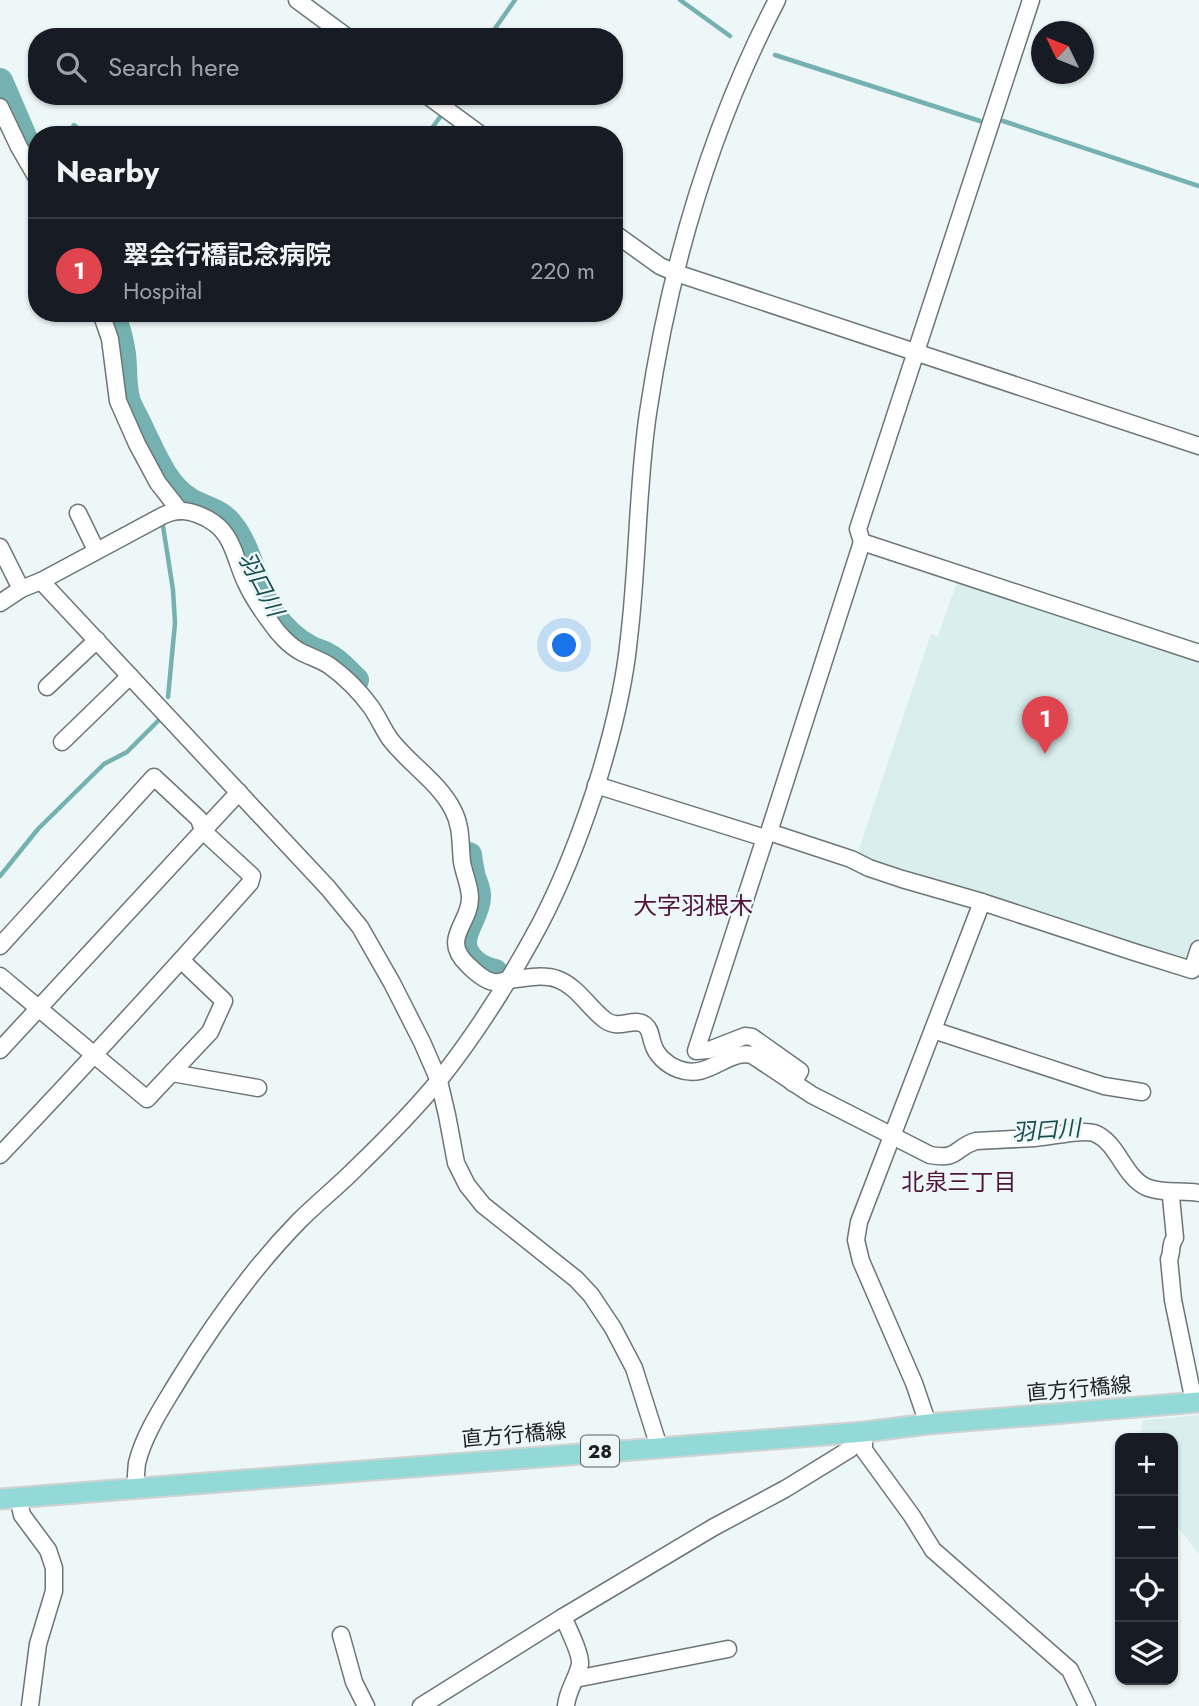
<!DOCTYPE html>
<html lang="en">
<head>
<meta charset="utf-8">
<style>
	:root { --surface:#171b24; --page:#20242c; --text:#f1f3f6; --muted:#9ea1a6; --line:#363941; --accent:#1a73e8 }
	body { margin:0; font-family:Jost,"Noto Sans JP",sans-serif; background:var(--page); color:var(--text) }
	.controls { position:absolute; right:21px; bottom:21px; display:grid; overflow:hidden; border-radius:14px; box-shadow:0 2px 5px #0004 }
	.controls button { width:63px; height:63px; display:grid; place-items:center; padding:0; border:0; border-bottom:2px solid var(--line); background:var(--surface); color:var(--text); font:35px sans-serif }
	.compass { position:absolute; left:1031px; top:21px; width:63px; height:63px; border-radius:50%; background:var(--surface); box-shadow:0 2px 5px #0004; rotate:313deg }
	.you { position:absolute; left:565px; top:646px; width:24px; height:24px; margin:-18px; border:5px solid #fff; border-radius:50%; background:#1a73e8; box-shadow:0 0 0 10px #1a73e833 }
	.badge { display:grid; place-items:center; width:46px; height:46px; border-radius:50%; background:var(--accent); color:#fff; font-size:23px; font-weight:700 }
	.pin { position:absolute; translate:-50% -58px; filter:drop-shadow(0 2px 4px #0008) }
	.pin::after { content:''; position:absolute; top:37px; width:24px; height:21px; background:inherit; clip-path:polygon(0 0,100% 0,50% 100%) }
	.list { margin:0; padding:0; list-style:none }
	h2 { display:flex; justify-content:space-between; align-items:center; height:91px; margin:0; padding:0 28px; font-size:30px }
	h2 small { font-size:23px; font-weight:400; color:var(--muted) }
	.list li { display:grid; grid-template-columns:46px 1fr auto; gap:21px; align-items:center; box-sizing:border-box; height:105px; padding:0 28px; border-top:2px solid var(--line) }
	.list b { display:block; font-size:26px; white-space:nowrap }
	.list p { margin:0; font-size:23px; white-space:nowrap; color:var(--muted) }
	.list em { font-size:23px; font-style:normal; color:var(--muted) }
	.icon { flex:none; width:38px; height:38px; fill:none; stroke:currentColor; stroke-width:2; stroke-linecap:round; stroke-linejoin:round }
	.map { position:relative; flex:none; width:1199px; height:1706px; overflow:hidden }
	.search { position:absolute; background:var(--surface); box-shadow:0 2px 5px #0004; left:28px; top:28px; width:595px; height:77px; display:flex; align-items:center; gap:18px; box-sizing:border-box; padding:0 24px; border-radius:28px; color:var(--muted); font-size:26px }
	.panel { position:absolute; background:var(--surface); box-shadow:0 2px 5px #0004; left:28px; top:126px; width:595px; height:196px; border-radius:28px }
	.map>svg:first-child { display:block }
	.built { fill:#daeeee }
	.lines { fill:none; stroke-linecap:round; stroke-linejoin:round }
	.stream { stroke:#74b1b0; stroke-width:4.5 }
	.river { stroke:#74b1b0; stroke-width:26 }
	.minor-casing { stroke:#6d7676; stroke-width:19 }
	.major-casing { stroke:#d1d2d2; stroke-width:23 }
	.minor { stroke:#fff; stroke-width:16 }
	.major { stroke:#92d9d8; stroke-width:19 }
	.labels { text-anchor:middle; stroke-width:5; stroke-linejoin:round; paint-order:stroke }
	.shield { fill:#edf7f7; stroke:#5a605f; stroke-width:2 }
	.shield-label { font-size:19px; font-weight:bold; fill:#1b1f1e }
	.street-label { font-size:21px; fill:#1b1f1e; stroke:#edf7f7 }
	.water-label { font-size:23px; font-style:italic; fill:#174d4d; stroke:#edf7f7 }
	.neighbourhood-label { font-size:23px; fill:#50143b; stroke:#edf7f7 }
	.quarter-label { font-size:24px; fill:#50143b; stroke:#edf7f7 }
</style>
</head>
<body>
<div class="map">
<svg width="1199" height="1706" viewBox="0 0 1199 1706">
	<rect width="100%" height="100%" fill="#edf7f7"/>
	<g class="built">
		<polygon points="958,579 1199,658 1199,934 1191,960 1182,962 968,895 860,857 858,853 859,849 931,634 938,636"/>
		<polygon points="1199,1415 1199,1554 1173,1521 1173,1438 1140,1438 1143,1420"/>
	</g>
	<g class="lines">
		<g class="stream">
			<polyline points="680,0 730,36"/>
			<polyline points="489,37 515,0"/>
			<polyline points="775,55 980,121"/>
			<polyline points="445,97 446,96"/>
			<polyline points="1003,121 1199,186"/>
			<polyline points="67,135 74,125 87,135"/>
			<polyline points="427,135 440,117"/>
			<polyline points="163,526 173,590 175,623 168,697"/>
			<polyline points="0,876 38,829 104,764 127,752 160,719"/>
		</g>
		<g class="river">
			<polyline points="0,81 28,146 37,161"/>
			<path d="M112 313C117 326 121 340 123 354 125 370 123 387 128 402 132 412 138 421 142 431 154 455 165 485 189 500 203 509 219 510 230 524 250 547 255 589 273 615 282 627 295 640 308 647 314 651 322 652 328 656 339 661 347 672 356 680"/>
			<path d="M469 855C470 862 471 869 473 877 475 884 479 890 478 898 477 920 452 939 471 959 477 966 486 970 495 972"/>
		</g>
		<defs>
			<g id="minor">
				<polyline points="297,0 347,37"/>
				<polyline points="1031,0 858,529 862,542 1199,653"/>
				<polyline points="428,96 481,135"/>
				<polyline points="0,107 19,147 37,178"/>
				<polyline points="614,233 660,266 676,273 1199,446"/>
				<polyline points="101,313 110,339 118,401 137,444 158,483 180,511"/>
				<polyline points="78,513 96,550"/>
				<polyline points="0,547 21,589"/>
				<polyline points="41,581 328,888 360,927 392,983 422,1042 439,1081 447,1115 456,1163 467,1185 483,1205 576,1279 591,1295 613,1328 634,1368 659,1447"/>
				<path d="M0 603 21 589 41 581 164 515C169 513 175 511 180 511 190 510 206 517 214 523 234 537 236 563 246 583 252 596 262 611 271 623 278 634 290 646 301 652 311 657 321 660 330 666 345 677 360 692 371 707 378 717 383 729 390 739 409 764 439 782 453 810 462 827 460 844 462 862 464 874 470 886 470 898 470 924 440 939 468 965 474 971 485 981 494 982 499 983 505 980 510 980 524 978 543 974 557 979 577 986 589 1008 605 1020 620 1031 633 1016 645 1025 651 1030 650 1036 653 1044 656 1055 667 1065 678 1069 709 1081 726 1049 752 1055L812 1095 930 1155C960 1160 953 1148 976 1141 996 1140 1016 1139 1035 1138 1050 1137 1082 1129 1094 1133 1118 1142 1123 1176 1146 1187 1162 1194 1182 1190 1199 1193"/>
				<polyline points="47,687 97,640"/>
				<polyline points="62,742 130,676"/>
				<polyline points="596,785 765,838"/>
				<polyline points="769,832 851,859 869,868 902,879 982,902 1134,952 1192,970 1199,949"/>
				<path d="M0 946 154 777 199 819 203 831 252 876 250 883C168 975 85 1066 0 1155"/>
				<polyline points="0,976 147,1099 210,1032 224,1001 181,960"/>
				<polyline points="933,1030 1104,1086 1142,1092"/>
				<polyline points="0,1050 239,792"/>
				<polyline points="172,1073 258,1088"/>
				<polyline points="793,1083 800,1071 752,1037 745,1036 709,1050 696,1051 765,838 769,832 862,542"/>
				<path d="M1171 1197 1175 1238C1169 1245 1173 1251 1169 1259L1173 1300 1194 1402"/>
				<polyline points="928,1424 914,1383 861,1261 856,1240 859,1222 982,902"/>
				<polyline points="864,1432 864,1450 912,1516 933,1550 1070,1670 1087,1706"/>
				<path d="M135 1488C136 1480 136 1471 137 1463 144 1434 163 1406 178 1381 213 1324 252 1269 299 1221 317 1203 336 1188 354 1170 384 1141 414 1111 440 1079 478 1031 511 978 540 924 562 882 579 838 594 793 610 743 624 691 629 638 638 564 637 488 648 413 669 271 710 129 777 0"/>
				<polyline points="18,1497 22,1515 48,1550 54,1568 54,1591 38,1644 30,1706"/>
				<path d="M563 1617C568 1628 581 1654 580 1664 577 1679 567 1691 566 1706"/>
				<polyline points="341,1635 354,1682 366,1706"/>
				<polyline points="575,1679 728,1649"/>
				<polyline points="421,1706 563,1617 714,1527 785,1489 829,1462 850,1449 864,1432"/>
			</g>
			<polyline id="major" points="0,1499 864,1432 928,1424 1199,1402"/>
		</defs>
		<use href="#minor" class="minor-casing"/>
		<use href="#major" class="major-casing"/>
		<use href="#minor" class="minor"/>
		<use href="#major" class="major"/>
	</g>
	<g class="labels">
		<rect class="shield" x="581" y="1435.5" width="38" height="31" rx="5"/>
		<g class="shield-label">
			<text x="600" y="1458">28</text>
		</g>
		<g class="street-label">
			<text transform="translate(1079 1389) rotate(-5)" y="7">直方行橋線</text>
			<text transform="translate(514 1435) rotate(-5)" y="7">直方行橋線</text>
		</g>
		<g class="water-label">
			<text transform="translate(261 584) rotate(62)" y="8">羽口川</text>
			<text transform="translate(1046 1130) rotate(-4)" y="8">羽口川</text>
		</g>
		<g class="neighbourhood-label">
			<text x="959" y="1190">北泉三丁目</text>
		</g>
		<g class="quarter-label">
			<text x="693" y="914">大字羽根木</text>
		</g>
	</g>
</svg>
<div class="controls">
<button>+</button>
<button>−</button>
<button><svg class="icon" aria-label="locate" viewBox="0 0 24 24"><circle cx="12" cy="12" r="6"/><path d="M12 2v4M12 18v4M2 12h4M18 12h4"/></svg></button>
<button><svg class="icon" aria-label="layers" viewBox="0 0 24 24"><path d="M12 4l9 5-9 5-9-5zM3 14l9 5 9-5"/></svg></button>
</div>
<svg class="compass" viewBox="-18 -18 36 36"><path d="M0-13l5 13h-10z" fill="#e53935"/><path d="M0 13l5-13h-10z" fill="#9ea1a6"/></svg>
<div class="you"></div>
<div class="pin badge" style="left:1045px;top:754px;background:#e0444e">1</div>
<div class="search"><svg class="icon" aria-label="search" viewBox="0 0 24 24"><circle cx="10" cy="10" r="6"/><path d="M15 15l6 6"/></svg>Search here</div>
<section class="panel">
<h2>Nearby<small></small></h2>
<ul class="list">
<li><span class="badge" style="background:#e0444e">1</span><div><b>翠会行橋記念病院</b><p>Hospital</p></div><em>220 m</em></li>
</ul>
</section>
</div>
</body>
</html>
